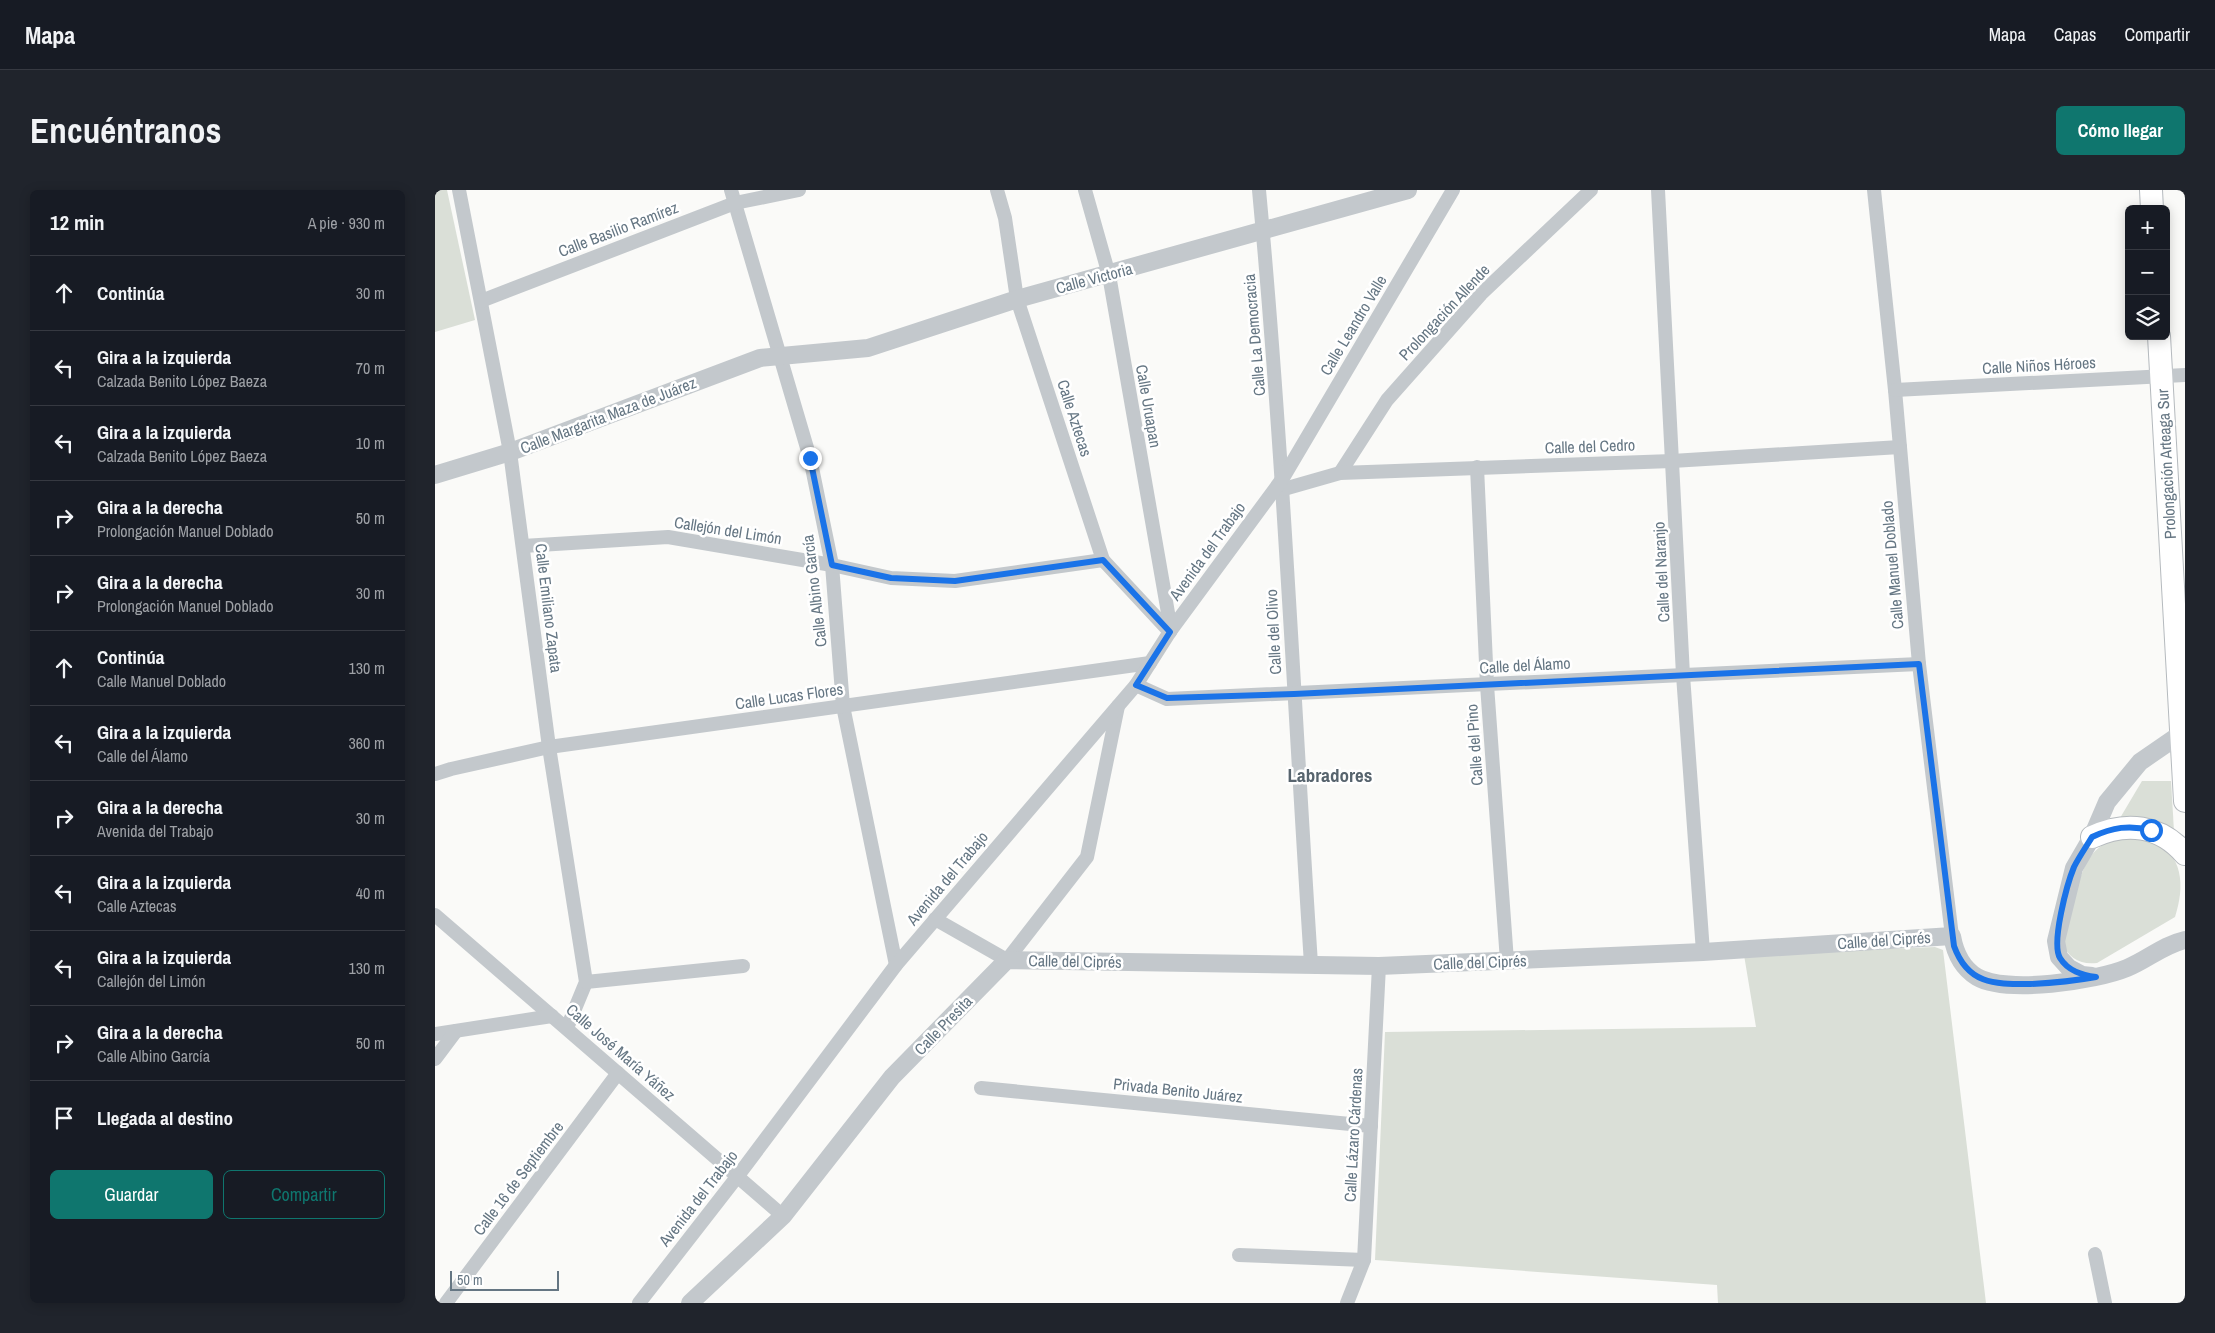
<!DOCTYPE html>
<html lang="es">
<head>
<meta charset="utf-8">
<style>
	:root { --surface:#171b24; --page:#20242c; --text:#f1f3f6; --muted:#9ea1a6; --line:#363941; --accent:#0f766e }
	body { margin:0; font-family:"Archivo Narrow",sans-serif; background:var(--page); color:var(--text) }
	.controls { position:absolute; right:15px; top:15px; display:grid; overflow:hidden; border-radius:8px; box-shadow:0 2px 12px #0003 }
	.controls button { width:45px; height:45px; display:grid; place-items:center; padding:0; border:0; border-bottom:1px solid var(--line); background:var(--surface); color:var(--text); font:25px sans-serif }
	.scale { position:absolute; left:15px; bottom:12px; width:109px; box-sizing:border-box; padding-left:5px; border:2px solid #657683; border-top:0; font-size:14px; line-height:18px; white-space:nowrap; color:#657683; -webkit-text-stroke:4px #fff; paint-order:stroke }
	.stop { position:absolute; width:15px; height:15px; margin:-11px; border:4px solid #1a73e8; border-radius:50%; background:#fff }
	.stop.end { background:#1a73e8; border-color:#fff; box-shadow:0 1px 5px #0008 }
	.list { margin:0; padding:0; list-style:none }
	h2 { display:flex; justify-content:space-between; align-items:center; height:65px; margin:0; padding:0 20px; font-size:21px }
	h2 small { font-size:16px; font-weight:400; color:var(--muted) }
	.list li { display:grid; grid-template-columns:32px 1fr auto; gap:15px; align-items:center; box-sizing:border-box; height:75px; padding:0 20px; border-top:1px solid var(--line) }
	.list b { display:block; font-size:19px; white-space:nowrap }
	.list p { margin:0; font-size:16px; white-space:nowrap; color:var(--muted) }
	.list em { font-size:16px; font-style:normal; color:var(--muted) }
	.actions { display:flex; gap:10px; padding:15px 20px }
	.actions a { flex:1; padding:11px 0; border:1px solid var(--accent); border-radius:8px; text-align:center; font-size:18px; color:var(--accent) }
	.actions .main { background:var(--accent); color:#fff }
	.icon { flex:none; width:28px; height:28px; fill:none; stroke:currentColor; stroke-width:2; stroke-linecap:round; stroke-linejoin:round }
	.map { position:relative; flex:none; width:1750px; height:1113px; overflow:hidden; border-radius:8px }
	header { display:flex; align-items:center; gap:30px; box-sizing:border-box; height:70px; padding:0 25px; background:var(--surface); border-bottom:1px solid var(--line) }
	header strong { font-size:24px }
	nav { display:flex; gap:28px; margin-inline-start:auto; font-size:18px }
	.intro { display:flex; align-items:center; justify-content:space-between; box-sizing:border-box; height:120px; padding:0 30px }
	h1 { margin:0; font-size:35px }
	.button { padding:12px 22px; border-radius:8px; background:var(--accent); color:#fff; font-size:18px; font-weight:700 }
	main { display:flex; gap:30px; padding:0 30px }
	aside { flex:1; background:var(--surface); border-radius:8px; box-shadow:0 2px 12px #0003 }
	.map>svg:first-child { display:block }
	.green { fill:#dadfd7 }
	.lines { fill:none; stroke-linecap:round; stroke-linejoin:round }
	.primary-casing { stroke:#b5babe; stroke-width:24 }
	.minor { stroke:#c3c8cc; stroke-width:14 }
	.tertiary { stroke:#c3c8cc; stroke-width:18 }
	.primary { stroke:#fff; stroke-width:22 }
	.route { stroke:#1a73e8; stroke-width:6 }
	.labels { text-anchor:middle; stroke-width:5; stroke-linejoin:round; paint-order:stroke }
	.street-label { font-size:16px; fill:#657683; stroke:#fff }
	.quarter-label { font-size:19px; font-weight:bold; fill:#57646e; stroke:#fff }
</style>
</head>
<body>
<header>
<strong>Mapa</strong>
<nav><a>Mapa</a><a>Capas</a><a>Compartir</a></nav>
</header>
<div class="intro"><h1>Encuéntranos</h1><a class="button">Cómo llegar</a></div>
<main>
<aside>
<h2>12 min<small>A pie · 930 m</small></h2>
<ul class="list">
<li><svg class="icon" aria-label="ahead" viewBox="0 0 24 24"><path d="M12 20V5M6 11l6-6 6 6"/></svg><div><b>Continúa</b></div><em>30 m</em></li>
<li><svg class="icon" aria-label="left" viewBox="0 0 24 24"><path d="M17 20v-9H6M10 6l-5 5 5 5"/></svg><div><b>Gira a la izquierda</b><p>Calzada Benito López Baeza</p></div><em>70 m</em></li>
<li><svg class="icon" aria-label="left" viewBox="0 0 24 24"><path d="M17 20v-9H6M10 6l-5 5 5 5"/></svg><div><b>Gira a la izquierda</b><p>Calzada Benito López Baeza</p></div><em>10 m</em></li>
<li><svg class="icon" aria-label="right" viewBox="0 0 24 24"><path d="M7 20v-9h11M14 6l5 5-5 5"/></svg><div><b>Gira a la derecha</b><p>Prolongación Manuel Doblado</p></div><em>50 m</em></li>
<li><svg class="icon" aria-label="right" viewBox="0 0 24 24"><path d="M7 20v-9h11M14 6l5 5-5 5"/></svg><div><b>Gira a la derecha</b><p>Prolongación Manuel Doblado</p></div><em>30 m</em></li>
<li><svg class="icon" aria-label="ahead" viewBox="0 0 24 24"><path d="M12 20V5M6 11l6-6 6 6"/></svg><div><b>Continúa</b><p>Calle Manuel Doblado</p></div><em>130 m</em></li>
<li><svg class="icon" aria-label="left" viewBox="0 0 24 24"><path d="M17 20v-9H6M10 6l-5 5 5 5"/></svg><div><b>Gira a la izquierda</b><p>Calle del Álamo</p></div><em>360 m</em></li>
<li><svg class="icon" aria-label="right" viewBox="0 0 24 24"><path d="M7 20v-9h11M14 6l5 5-5 5"/></svg><div><b>Gira a la derecha</b><p>Avenida del Trabajo</p></div><em>30 m</em></li>
<li><svg class="icon" aria-label="left" viewBox="0 0 24 24"><path d="M17 20v-9H6M10 6l-5 5 5 5"/></svg><div><b>Gira a la izquierda</b><p>Calle Aztecas</p></div><em>40 m</em></li>
<li><svg class="icon" aria-label="left" viewBox="0 0 24 24"><path d="M17 20v-9H6M10 6l-5 5 5 5"/></svg><div><b>Gira a la izquierda</b><p>Callejón del Limón</p></div><em>130 m</em></li>
<li><svg class="icon" aria-label="right" viewBox="0 0 24 24"><path d="M7 20v-9h11M14 6l5 5-5 5"/></svg><div><b>Gira a la derecha</b><p>Calle Albino García</p></div><em>50 m</em></li>
<li><svg class="icon" aria-label="arrive" viewBox="0 0 24 24"><path d="M6 21V4h12l-3 4 3 4H6"/></svg><div><b>Llegada al destino</b></div></li>
</ul>
<div class="actions"><a class="main">Guardar</a><a>Compartir</a></div>
</aside>
<div class="map">
<svg width="1750" height="1113" viewBox="0 0 1750 1113">
	<rect width="100%" height="100%" fill="#fafaf8"/>
	<g class="green">
		<polygon points="0,0 12,0 40,130 0,142"/>
		<polygon points="1707,591 1736,591 1739,641 1685,628"/>
		<path d="M1688 646C1696 647 1708 646 1715 649 1749 663 1750 697 1740 727L1662 773C1645 775 1633 768 1627 752 1631 737 1636 721 1640 706 1649 674 1654 656 1688 646Z"/>
		<polygon points="1500,757 1508,760 1551,1113 1283,1113 1282,1095 940,1070 950,842 1321,837 1309,765"/>
	</g>
	<g class="lines">
		<defs>
			<g id="primary">
				<polyline points="1716,0 1717,19"/>
				<polyline points="1724,146 1750,611"/>
				<path d="M1657 647C1691 631 1725 635 1750 664"/>
			</g>
		</defs>
		<use href="#primary" class="primary-casing"/>
		<g class="minor">
			<polyline points="24,0 75,262 114,557 151,792 132,838"/>
			<polyline points="296,0 375,268 397,375 408,516 461,775"/>
			<polyline points="562,0 570,28 582,109 668,370 735,442"/>
			<polyline points="650,0 674,85 736,440"/>
			<path d="M824 0C848 257 859 516 876 774"/>
			<polyline points="1223,0 1248,485 1268,762"/>
			<polyline points="1439,0 1460,200 1484,474 1517,746"/>
			<polyline points="46,111 300,13 364,0"/>
			<polyline points="1460,200 1750,185"/>
			<polyline points="1042,277 1052,495 1072,771"/>
			<polyline points="905,283 952,210 1046,104 1156,0"/>
			<polyline points="849,299 905,283 1237,271 1465,257"/>
			<polyline points="88,356 233,347 397,375 456,388 520,391 668,370"/>
			<polyline points="701,495 732,509 1484,474"/>
			<polyline points="0,584 16,579 114,557 715,473"/>
			<polyline points="0,725 348,1026"/>
			<polyline points="500,729 572,770 652,667 683,516"/>
			<polyline points="151,792 308,776"/>
			<polyline points="0,844 117,826"/>
			<polyline points="0,869 21,841"/>
			<polyline points="546,898 936,936"/>
			<polyline points="1660,1064 1670,1113"/>
			<polyline points="804,1065 929,1070"/>
			<polyline points="11,1113 183,883"/>
			<polyline points="204,1113 302,987 461,775 701,495 736,440 848,288 1018,0"/>
			<polyline points="912,1113 929,1070 944,776"/>
		</g>
		<g class="tertiary">
			<polyline points="0,285 75,262 325,168 433,158 582,109 973,0"/>
			<polyline points="1657,786 1647,785 1634,778 1624,767 1621,751 1639,678 1657,647 1672,612 1705,572 1750,541"/>
			<path d="M255 1113 348 1026 457 887 572 770 944 776 1268 762 1517 746C1520 763 1527 778 1542 787 1571 804 1661 791 1692 778 1712 770 1728 755 1750 750"/>
		</g>
		<use href="#primary" class="primary"/>
	</g>
	<g class="lines">
		<path class="route" d="M375 268 397 375 456 388 520 391 668 370 735 442 701 495 732 508 859 504 1484 474 1519 756C1533 795 1560 794 1595 794 1618 793 1639 791 1661 787 1647 785 1633 781 1625 768 1616 753 1632 694 1639 677 1644 667 1651 657 1657 647 1678 637 1694 635 1716 640"/>
	</g>
	<g class="labels">
		<g class="street-label">
			<text transform="translate(183 39) rotate(-21)" y="6">Calle Basilio Ramírez</text>
			<text transform="translate(659 88) rotate(-15)" y="6">Calle Victoria</text>
			<text transform="translate(1009 122) rotate(-47)" y="6">Prolongación Allende</text>
			<text transform="translate(918 135) rotate(-59)" y="6">Calle Leandro Valle</text>
			<text transform="translate(819 145) rotate(-95)" y="6">Calle La Democracia</text>
			<text transform="translate(1604 175) rotate(-3)" y="6">Calle Niños Héroes</text>
			<text transform="translate(714 216) rotate(80)" y="6">Calle Uruapan</text>
			<text transform="translate(173 225) rotate(-21)" y="6">Calle Margarita Maza de Juárez</text>
			<text transform="translate(640 228) rotate(72)" y="6">Calle Aztecas</text>
			<text transform="translate(1155 256) rotate(-2)" y="6">Calle del Cedro</text>
			<text transform="translate(1731 274) rotate(-93)" y="6">Prolongación Arteaga Sur</text>
			<text transform="translate(293 340) rotate(9)" y="6">Callejón del Limón</text>
			<text transform="translate(772 361) rotate(-54)" y="6">Avenida del Trabajo</text>
			<text transform="translate(1457 375) rotate(-95)" y="6">Calle Manuel Doblado</text>
			<text transform="translate(1226 382) rotate(-93)" y="6">Calle del Naranjo</text>
			<text transform="translate(379 401) rotate(-97)" y="6">Calle Albino García</text>
			<text transform="translate(114 418) rotate(83)" y="6">Calle Emiliano Zapata</text>
			<text transform="translate(838 442) rotate(-93)" y="6">Calle del Olivo</text>
			<text transform="translate(1090 475) rotate(-3)" y="6">Calle del Álamo</text>
			<text transform="translate(354 506) rotate(-8)" y="6">Calle Lucas Flores</text>
			<text transform="translate(1039 555) rotate(-94)" y="6">Calle del Pino</text>
			<text transform="translate(512 688) rotate(-50)" y="6">Avenida del Trabajo</text>
			<text transform="translate(1449 750) rotate(-4)" y="6">Calle del Ciprés</text>
			<text transform="translate(640 771) rotate(1)" y="6">Calle del Ciprés</text>
			<text transform="translate(1045 772) rotate(-2)" y="6">Calle del Ciprés</text>
			<text transform="translate(508 835) rotate(-46)" y="6">Calle Presita</text>
			<text transform="translate(186 862) rotate(41)" y="6">Calle José María Yáñez</text>
			<text transform="translate(743 900) rotate(6)" y="6">Privada Benito Juárez</text>
			<text transform="translate(918 945) rotate(-87)" y="6">Calle Lázaro Cárdenas</text>
			<text transform="translate(83 988) rotate(-53)" y="6">Calle 16 de Septiembre</text>
			<text transform="translate(263 1008) rotate(-52)" y="6">Avenida del Trabajo</text>
		</g>
		<g class="quarter-label">
			<text x="895" y="592">Labradores</text>
		</g>
	</g>
</svg>
<div class="controls">
<button>+</button>
<button>−</button>
<button><svg class="icon" aria-label="layers" viewBox="0 0 24 24"><path d="M12 4l9 5-9 5-9-5zM3 14l9 5 9-5"/></svg></button>
</div>
<div class="scale">50 m</div>
<div class="stop" style="left:1716px;top:640px"></div>
<div class="stop end" style="left:375px;top:268px"></div>
</div>
</main>
</body>
</html>
